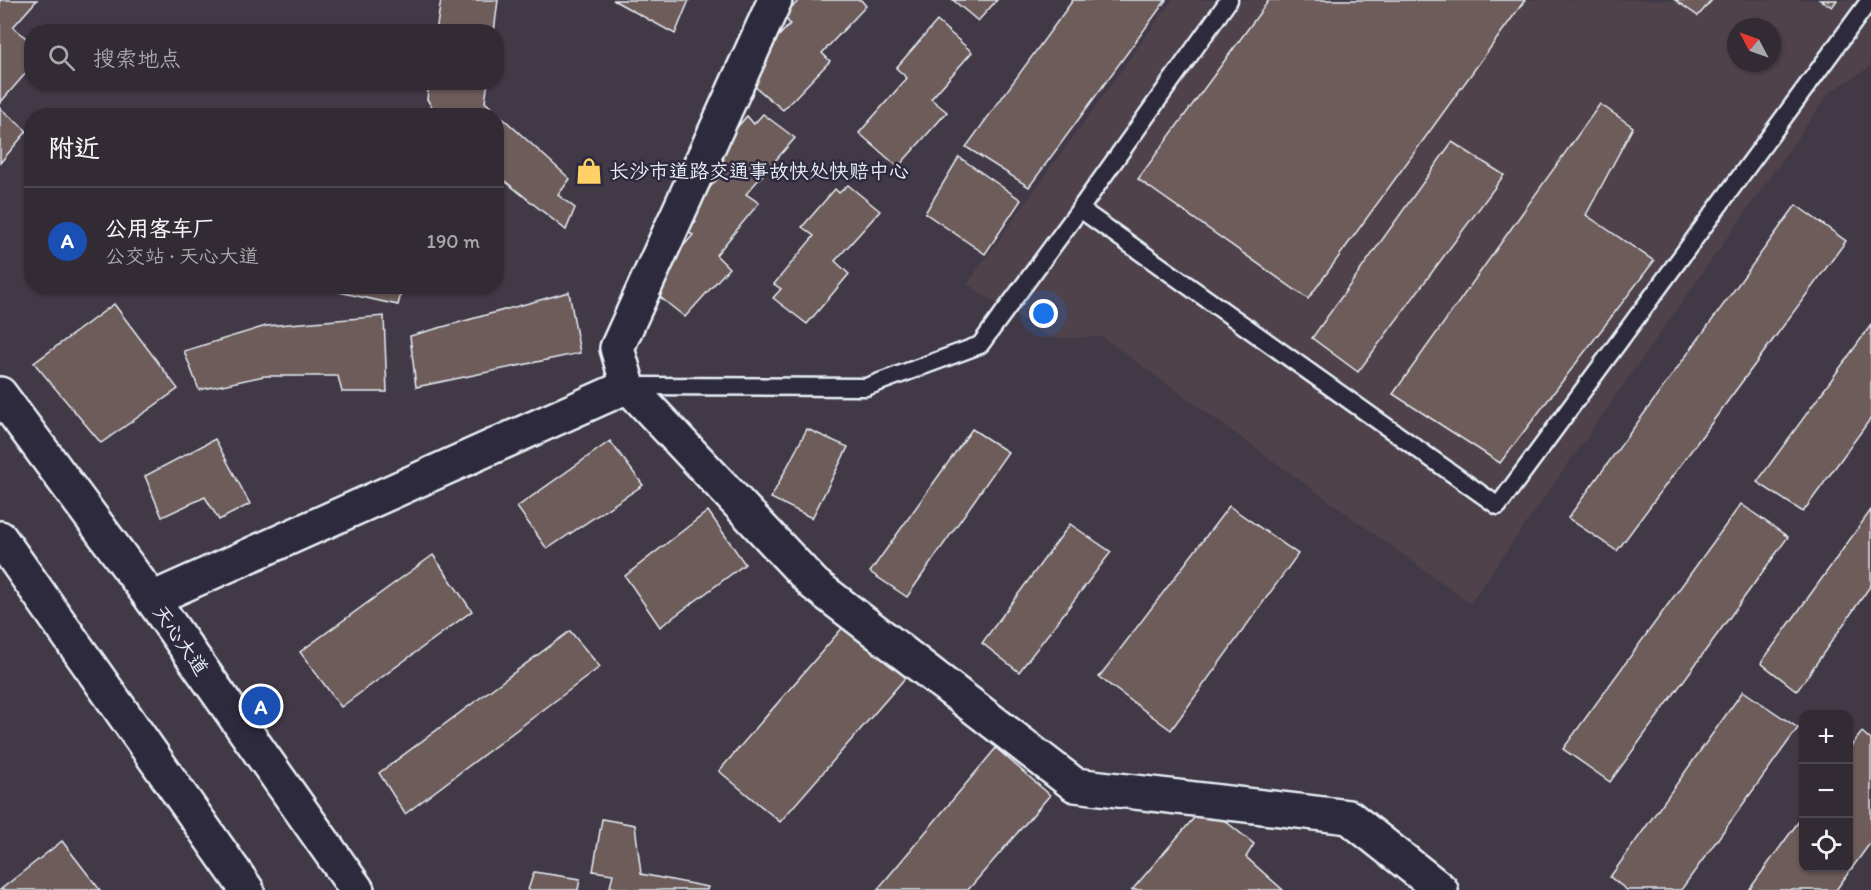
<!DOCTYPE html>
<html lang="zh">
<head>
<meta charset="utf-8">
<style>
	:root { --surface:#322b34; --page:#3a333c; --text:#f1f3f6; --muted:#a8a7ac; --line:#4d474f; --accent:#95b2f1 }
	body { margin:0; font-family:Itim,"LXGW WenKai TC",sans-serif; background:var(--page); color:var(--text) }
	.controls { position:absolute; right:18px; bottom:18px; display:grid; overflow:hidden; border-radius:12px; box-shadow:0 2px 4px #0004 }
	.controls button { width:54px; height:54px; display:grid; place-items:center; padding:0; border:0; border-bottom:2px solid var(--line); background:var(--surface); color:var(--text); font:30px sans-serif }
	.compass { position:absolute; left:1727px; top:18px; width:54px; height:54px; border-radius:50%; background:var(--surface); box-shadow:0 2px 4px #0004; rotate:311deg }
	.you { position:absolute; left:1044px; top:314px; width:21px; height:21px; margin:-15px; border:4px solid #fff; border-radius:50%; background:#1a73e8; box-shadow:0 0 0 9px #1a73e833 }
	.badge { display:grid; place-items:center; width:39px; height:39px; border-radius:50%; background:var(--accent); color:#fff; font-size:20px; font-weight:700 }
	.pin { position:absolute; translate:-50% -50%; border:3px solid #fff; box-shadow:0 2px 6px #0006 }
	.list { margin:0; padding:0; list-style:none }
	h2 { display:flex; justify-content:space-between; align-items:center; height:78px; margin:0; padding:0 24px; font-size:26px }
	h2 small { font-size:20px; font-weight:400; color:var(--muted) }
	.list li { display:grid; grid-template-columns:39px 1fr auto; gap:18px; align-items:center; box-sizing:border-box; height:108px; padding:0 24px; border-top:2px solid var(--line) }
	.list b { display:block; font-size:22px; white-space:nowrap }
	.list p { margin:0; font-size:20px; white-space:nowrap; color:var(--muted) }
	.list em { font-size:20px; font-style:normal; color:var(--muted) }
	.icon { flex:none; width:33px; height:33px; fill:none; stroke:currentColor; stroke-width:2; stroke-linecap:round; stroke-linejoin:round }
	.map { position:relative; flex:none; width:1871px; height:890px; overflow:hidden }
	.search { position:absolute; background:var(--surface); box-shadow:0 2px 4px #0004; left:24px; top:24px; width:480px; height:66px; display:flex; align-items:center; gap:15px; box-sizing:border-box; padding:0 21px; border-radius:24px; color:var(--muted); font-size:22px }
	.panel { position:absolute; background:var(--surface); box-shadow:0 2px 4px #0004; left:24px; top:108px; width:480px; height:186px; border-radius:24px }
	.map>svg:first-child { display:block }
	.built { fill:#4f434c; fill-rule:evenodd }
	.building { fill:#6d5b5a; stroke:#e8f1f8; stroke-width:1.5 }
	.lines { fill:none; stroke-linecap:round; stroke-linejoin:round }
	.lane-casing { stroke:#e8f1f8; stroke-width:21 }
	.street-casing { stroke:#e8f1f8; stroke-width:38 }
	.secondary-casing { stroke:#e8f1f8; stroke-width:38 }
	.primary-casing { stroke:#e8f1f8; stroke-width:38 }
	.lane { stroke:#2f2a3d; stroke-width:16 }
	.street { stroke:#2f2a3d; stroke-width:33 }
	.secondary { stroke:#2f2a3d; stroke-width:33 }
	.primary { stroke:#2f2a3d; stroke-width:33 }
	.labels { text-anchor:middle; stroke-width:5; stroke-linejoin:round; paint-order:stroke }
	.poi-label { font-size:20px; fill:#e8f1f8; stroke:#2f2a3d; text-anchor:start }
	.street-label { font-size:20px; fill:#e8f1f8; stroke:#2f2a3d }
</style>
</head>
<body>
<div class="map">
<svg width="1871" height="890" viewBox="0 0 1871 890">
	<rect width="100%" height="100%" fill="#423946"/>
	<filter id="ink" filterUnits="userSpaceOnUse"><feTurbulence type="fractalNoise" baseFrequency=".0167" numOctaves="2"/><feDisplacementMap in="SourceGraphic" scale="12" xChannelSelector="R" yChannelSelector="G"/><feConvolveMatrix kernelMatrix="1 2 1 2 8 2 1 2 1" color-interpolation-filters="sRGB"/></filter>
	<g filter="url(#ink)">
		<path class="built" d="M1172 0H1871V66L1829 93 1470 603 1102 337 1051 338 967 284ZM1736 27H1772V63H1736Z"/>
		<g class="building">
			<polygon points="0,0 37,0 13,27 32,43 32,66 0,103"/>
			<polygon points="441,0 498,0 494,32 436,32"/>
			<polygon points="613,0 689,0 675,34"/>
			<polygon points="799,0 861,0 866,6 822,53 830,61 783,110 742,76 790,24 784,16"/>
			<polygon points="953,0 997,0 978,21"/>
			<polygon points="1073,0 1166,0 1029,187 966,147"/>
			<polygon points="1269,0 1525,0 1308,299 1138,179"/>
			<polygon points="1675,0 1712,0 1698,16"/>
			<polygon points="1820,0 1837,0 1832,7"/>
			<polygon points="937,21 972,52 931,99 947,112 898,167 859,133 907,78 896,68"/>
			<polygon points="429,82 488,82 485,102 570,179 558,195 575,208 566,230 496,174 496,116 437,116 427,99"/>
			<polygon points="1600,104 1633,127 1586,215 1654,261 1500,463 1393,394"/>
			<polygon points="0,108 27,131 0,163"/>
			<polygon points="763,114 795,138 746,194 759,203 716,255 729,268 685,317 655,293 666,283 658,275 693,235 686,231 696,221 687,213 721,175 715,171 724,159 716,151 747,116 754,124"/>
			<polygon points="1452,142 1504,175 1358,372 1312,338"/>
			<polygon points="959,157 1021,200 985,254 925,213"/>
			<polygon points="848,185 880,211 835,261 849,274 807,324 773,298 781,289 774,284 814,236 802,227 835,189 839,193"/>
			<polygon points="1796,205 1846,241 1617,551 1568,518"/>
			<polygon points="325,286 403,286 398,305 325,289"/>
			<polygon points="569,292 580,353 416,387 410,336"/>
			<polygon points="114,304 178,389 101,443 34,363"/>
			<polygon points="384,316 387,392 342,392 338,376 264,376 199,390 184,351 266,326"/>
			<polygon points="1871,325 1871,418 1803,512 1757,482"/>
			<polygon points="807,429 848,447 812,518 771,498"/>
			<polygon points="972,429 1008,452 907,597 870,572"/>
			<polygon points="215,439 250,504 219,520 205,497 162,517 145,476"/>
			<polygon points="610,441 643,485 547,549 517,507"/>
			<polygon points="1741,504 1788,537 1610,782 1563,749"/>
			<polygon points="1229,506 1298,554 1171,730 1099,677"/>
			<polygon points="1871,510 1871,585 1797,691 1761,663"/>
			<polygon points="708,511 745,564 660,627 625,576"/>
			<polygon points="1070,524 1111,552 1019,672 982,643"/>
			<polygon points="433,555 472,611 341,707 300,652"/>
			<polygon points="844,626 906,677 780,822 719,771"/>
			<polygon points="570,631 600,667 405,814 379,773"/>
			<polygon points="1743,691 1798,728 1681,890 1627,890 1610,877"/>
			<polygon points="1862,732 1871,740 1871,842 1836,890 1749,890 1804,814 1804,868 1848,868 1848,750"/>
			<polygon points="996,748 1050,795 968,890 877,890"/>
			<polygon points="1205,805 1254,844 1246,857 1283,890 1132,890"/>
			<polygon points="602,819 635,825 641,874 708,887 707,890 633,890 610,887 613,874 593,871"/>
			<polygon points="62,841 100,890 0,890"/>
			<polygon points="534,872 580,879 578,890 528,890"/>
		</g>
		<g class="lines">
			<defs>
				<g id="lane">
					<polyline points="1080,209 1498,506 1870,0"/>
					<polyline points="629,386 866,387 980,345 1080,209 1229,0"/>
				</g>
				<polyline id="street" points="775,0 617,348 628,386 814,584 1075,785 1349,817 1441,890"/>
				<polyline id="secondary" points="152,599 628,386"/>
				<g id="primary">
					<polyline points="0,394 152,599 357,890"/>
					<polyline points="0,538 247,890"/>
				</g>
			</defs>
			<use href="#lane" class="lane-casing"/>
			<use href="#street" class="street-casing"/>
			<use href="#secondary" class="secondary-casing"/>
			<use href="#primary" class="primary-casing"/>
			<use href="#lane" class="lane"/>
			<use href="#street" class="street"/>
			<use href="#secondary" class="secondary"/>
			<use href="#primary" class="primary"/>
		</g>
	</g>
	<defs>
		<symbol id="shop-bare" viewBox="-9 -9 18 18"><path d="M-5-2.5h2.3a2.7 3.5 0 0 1 5.4 0H5L5.5 6h-11ZM-1.5-2.5h3a1.5 2.3 0 0 0-3 0Z" fill="#ffd166" stroke="#2f2a3d" stroke-width="2.5" paint-order="stroke"/></symbol>
	</defs>
	<g fill-rule="evenodd">
		<use href="#shop-bare" x="570" y="152" width="38" height="38"/>
	</g>
	<g class="labels">
		<g class="poi-label">
			<text x="609" y="178">长沙市道路交通事故快处快赔中心</text>
		</g>
		<g class="street-label">
			<text transform="translate(181 640) rotate(55)" y="7">天心大道</text>
		</g>
	</g>
</svg>
<div class="controls">
<button>+</button>
<button>−</button>
<button><svg class="icon" aria-label="locate" viewBox="0 0 24 24"><circle cx="12" cy="12" r="6"/><path d="M12 2v4M12 18v4M2 12h4M18 12h4"/></svg></button>
</div>
<svg class="compass" viewBox="-18 -18 36 36"><path d="M0-13l5 13h-10z" fill="#e53935"/><path d="M0 13l5-13h-10z" fill="#a8a7ac"/></svg>
<div class="you"></div>
<div class="pin badge" style="left:261px;top:706px;background:#1a4fb4">A</div>
<div class="search"><svg class="icon" aria-label="search" viewBox="0 0 24 24"><circle cx="10" cy="10" r="6"/><path d="M15 15l6 6"/></svg>搜索地点</div>
<section class="panel">
<h2>附近<small></small></h2>
<ul class="list">
<li><span class="badge" style="background:#1a4fb4">A</span><div><b>公用客车厂</b><p>公交站 · 天心大道</p></div><em>190 m</em></li>
</ul>
</section>
</div>
</body>
</html>
